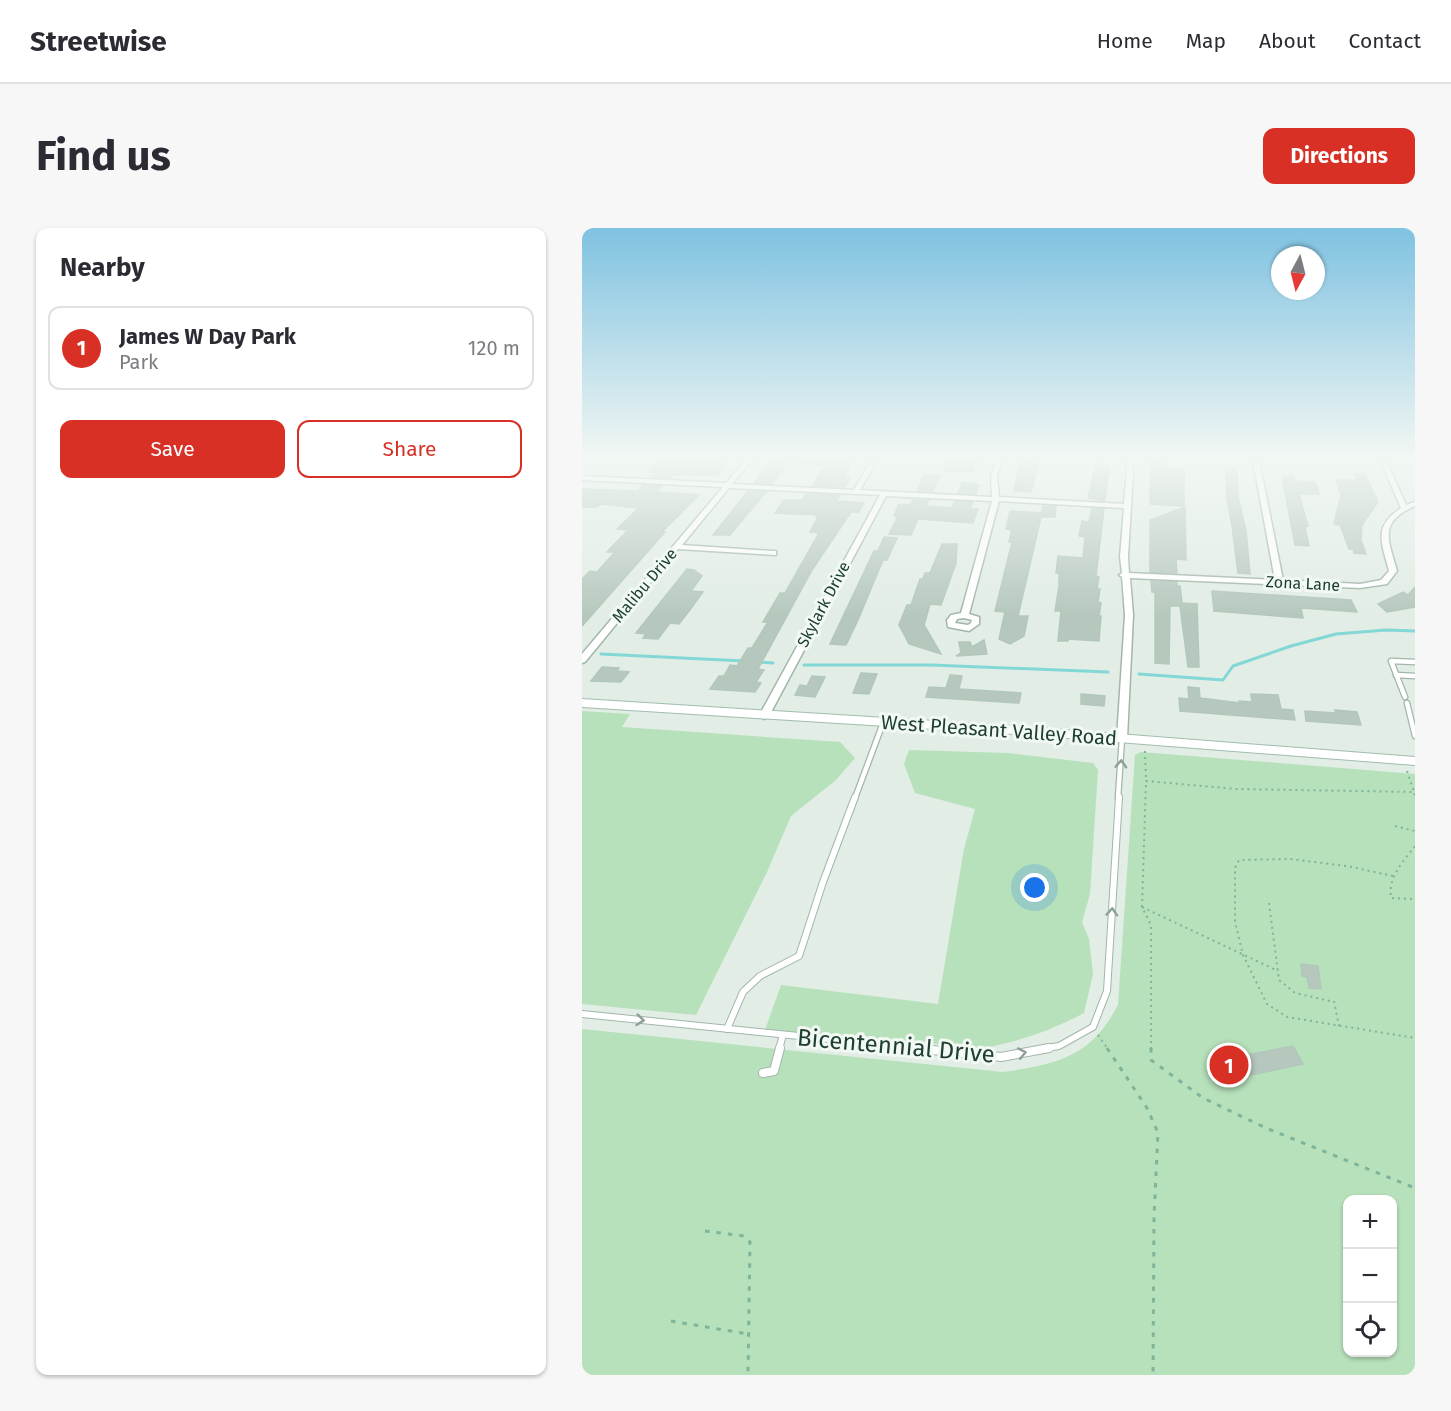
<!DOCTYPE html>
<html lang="en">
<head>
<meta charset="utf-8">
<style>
	:root { --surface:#fff; --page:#f7f7f7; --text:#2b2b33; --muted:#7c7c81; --line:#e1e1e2; --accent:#d93025 }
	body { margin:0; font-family:"Fira Sans",sans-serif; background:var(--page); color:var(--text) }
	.controls { position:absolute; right:18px; bottom:18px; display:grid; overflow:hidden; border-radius:12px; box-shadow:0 2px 4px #0004 }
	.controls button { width:54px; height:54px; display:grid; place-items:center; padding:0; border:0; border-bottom:2px solid var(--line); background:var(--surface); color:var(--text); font:30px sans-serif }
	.compass { position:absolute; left:689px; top:18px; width:54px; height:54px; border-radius:50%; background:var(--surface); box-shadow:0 2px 4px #0004; rotate:187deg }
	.you { position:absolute; left:453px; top:660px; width:21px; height:21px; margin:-15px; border:4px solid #fff; border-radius:50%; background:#1a73e8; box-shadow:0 0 0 9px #1a73e833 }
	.badge { display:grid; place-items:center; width:39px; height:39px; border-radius:50%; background:var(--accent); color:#fff; font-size:20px; font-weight:700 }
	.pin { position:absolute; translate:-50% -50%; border:3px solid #fff; box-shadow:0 2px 6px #0006 }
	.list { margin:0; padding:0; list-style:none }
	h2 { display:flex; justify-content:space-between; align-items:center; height:78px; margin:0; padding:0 24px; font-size:26px }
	h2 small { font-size:20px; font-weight:400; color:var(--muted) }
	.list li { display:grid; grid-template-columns:39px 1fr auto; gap:18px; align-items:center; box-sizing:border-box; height:84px; margin:0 12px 12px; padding:0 12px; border:2px solid var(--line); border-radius:12px }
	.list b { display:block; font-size:22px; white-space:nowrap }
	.list p { margin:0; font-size:20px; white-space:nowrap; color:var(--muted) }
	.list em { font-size:20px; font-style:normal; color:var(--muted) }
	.actions { display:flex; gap:12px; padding:18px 24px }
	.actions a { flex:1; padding:14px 0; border:2px solid var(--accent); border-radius:12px; text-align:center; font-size:21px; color:var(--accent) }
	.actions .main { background:var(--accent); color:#fff }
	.icon { flex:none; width:33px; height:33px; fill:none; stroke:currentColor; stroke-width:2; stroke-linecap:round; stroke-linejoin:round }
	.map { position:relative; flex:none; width:833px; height:1147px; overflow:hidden; border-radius:12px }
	header { display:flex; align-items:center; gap:36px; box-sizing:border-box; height:84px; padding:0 30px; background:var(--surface); border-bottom:2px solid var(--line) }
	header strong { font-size:28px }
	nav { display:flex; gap:33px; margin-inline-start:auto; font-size:21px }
	.intro { display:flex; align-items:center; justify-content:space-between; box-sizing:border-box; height:144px; padding:0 36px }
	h1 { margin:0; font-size:42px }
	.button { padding:15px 27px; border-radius:12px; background:var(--accent); color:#fff; font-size:21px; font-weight:700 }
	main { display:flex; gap:36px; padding:0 36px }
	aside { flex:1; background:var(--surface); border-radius:12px; box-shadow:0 2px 4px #0004 }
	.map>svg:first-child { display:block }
	.green { fill:#b7e1bb; fill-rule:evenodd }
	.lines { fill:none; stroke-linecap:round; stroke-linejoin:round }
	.stream { stroke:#83d8d6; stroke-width:3 }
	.building { fill:#b6c8be; stroke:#b2c7bb; stroke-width:1.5 }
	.lane-far2-casing { stroke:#a3b6ab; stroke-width:7 }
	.lane-far1-casing { stroke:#a3b6ab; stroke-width:8 }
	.lane-casing { stroke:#a3b6ab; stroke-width:10 }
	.street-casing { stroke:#a3b6ab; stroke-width:3 }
	.secondary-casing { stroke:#a1bdae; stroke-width:2 }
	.path-far1 { stroke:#7eb499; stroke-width:2; stroke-dasharray:2 4; stroke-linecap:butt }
	.path { stroke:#7eb499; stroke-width:3; stroke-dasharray:4.5 7; stroke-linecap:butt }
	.lane-far2 { stroke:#fff; stroke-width:4.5 }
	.lane-far1 { stroke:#fff; stroke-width:6 }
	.lane { stroke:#fff; stroke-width:8 }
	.street { fill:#fff; fill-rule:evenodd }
	.secondary { fill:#fff; fill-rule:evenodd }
	.oneway { stroke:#8fa098 }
	.labels { text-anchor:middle; stroke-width:6; stroke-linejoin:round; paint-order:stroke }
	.far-street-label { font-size:16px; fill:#1f4031; stroke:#f2f9f4 }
	.street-label { font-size:20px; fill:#1f4031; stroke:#f2f9f4 }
	.near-street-label { font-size:24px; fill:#1f4031; stroke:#f2f9f4 }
</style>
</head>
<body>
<header>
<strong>Streetwise</strong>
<nav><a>Home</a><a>Map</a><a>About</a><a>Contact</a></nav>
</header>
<div class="intro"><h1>Find us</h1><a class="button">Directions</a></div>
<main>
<aside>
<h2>Nearby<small></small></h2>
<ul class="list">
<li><span class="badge">1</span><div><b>James W Day Park</b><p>Park</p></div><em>120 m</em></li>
</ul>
<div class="actions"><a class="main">Save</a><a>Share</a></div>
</aside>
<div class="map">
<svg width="833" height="1147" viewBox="0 0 833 1147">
	<rect width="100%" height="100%" fill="#e1ede5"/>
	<g class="green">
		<polygon points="0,483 48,486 40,499 258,514 273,530 254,552 209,588 185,644 114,787 0,776"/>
		<path d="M327 522 426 525 511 535 516 542 508 666 500 694 507 711 511 746 502 785C471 802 438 813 403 820L183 802 199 757 356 776 382 621 393 581 333 565 322 536Z"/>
		<path d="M559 524 833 546V1147H0V801L421 844C476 836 509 829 536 777L553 527ZM766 972H810V1124H766Z"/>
	</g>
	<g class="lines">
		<g class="stream">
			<polyline points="19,426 162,433"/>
			<polyline points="175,434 191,435"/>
			<polyline points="222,437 349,437 526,444"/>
			<polyline points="557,446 641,452 651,438 709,418 754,406 804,402 833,403"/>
		</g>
	</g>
	<g class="building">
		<polygon points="193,227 210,228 190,256 172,255"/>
		<polygon points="214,227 274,227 263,248 268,251 263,259 230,258 243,237 213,236"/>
		<polygon points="386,228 396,229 391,244 362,243 366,232 384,233"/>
		<polygon points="81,229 143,232 138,238 144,238 135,248 92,246 88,250 69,249 74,244 65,244"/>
		<polygon points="438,231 450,231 448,235 457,236 449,264 432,263"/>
		<polygon points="569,234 581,235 581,239 602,240 602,278 568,276"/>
		<polygon points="514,236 527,237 523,273 506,270"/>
		<polygon points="651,240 652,243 655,243 656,269 664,302 668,346 656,345 650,298 645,271 644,241"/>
		<polygon points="772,245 783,246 796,274 780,297 779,312 784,326 772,325 771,321 767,321 758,297 752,296 759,267 754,252 775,252"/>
		<polygon points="342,247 358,247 351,264 335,263"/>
		<polygon points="700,248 712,248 713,253 733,254 737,266 717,266 726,298 723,299 727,318 713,317"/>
		<polygon points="380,254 397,257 394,266 376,265"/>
		<polygon points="61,257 80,258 74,264 117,267 80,304 83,304 0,398 0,351 8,343 15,344 33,324 25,324 46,302 35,301 57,280 19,276 15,279 0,279 0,261 56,263"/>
		<polygon points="166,263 184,264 148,307 131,307"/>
		<polygon points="224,266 258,267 254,273 282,275 277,284 269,284 230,342 176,441 182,442 174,454 179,455 173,464 128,461 137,448 142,448 148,437 155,438 166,420 170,420 186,394 181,394 198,365 203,365 237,305 228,304 236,289 234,289 235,287 193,285 202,272 220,272"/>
		<polygon points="331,272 347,272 344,278 370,280 373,273 391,274 388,281 396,281 391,295 336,291 329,307 307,306 316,288 312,288 317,276 328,277"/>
		<polygon points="461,278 474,278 473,289 459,289 436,388 446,388 442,408 428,416 417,411 423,384 413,383 430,314 427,314 430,302 424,301 428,283 459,285 459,288"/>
		<polygon points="603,279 604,332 594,331 595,345 568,344 568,292"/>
		<polygon points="510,280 522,281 514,348 517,349 515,361 518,361 516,374 519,375 517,388 519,388 517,413 486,411 486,413 476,413 479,383 473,383 477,358 477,345 474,345 476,328 501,330 503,309 497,308 500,293 507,294"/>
		<polygon points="302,309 315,310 305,332 301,332 276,392 264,417 248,416 292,323 296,323"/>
		<polygon points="360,316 375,316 374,335 359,377 348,376 342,397 359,426 327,416 317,397 325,377 329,377 338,351 341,351 343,345 348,345"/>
		<polygon points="105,341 112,342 120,348 109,363 121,364 107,383 97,396 88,395 76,411 61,410 64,406 54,405"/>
		<polygon points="569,353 595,354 595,358 598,358 600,375 615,376 617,439 606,439 598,378 588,378 587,436 573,435 573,364 570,364"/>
		<polygon points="833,359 833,379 805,384 796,376 821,364 826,367"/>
		<polygon points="630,363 769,372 775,384 719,380 721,390 632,383"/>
		<polygon points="402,412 405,426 374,428 379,425 377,414 388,414 390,419"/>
		<polygon points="20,439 37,440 35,443 47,444 39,454 9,453"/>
		<polygon points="279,445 295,446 287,466 271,465"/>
		<polygon points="368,447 380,448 377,461 439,465 437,475 344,469 347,459 364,460"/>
		<polygon points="230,448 243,449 233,469 213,467 218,457 225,458"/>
		<polygon points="606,459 617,460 618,470 658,475 657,473 670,474 669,466 696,467 699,481 711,482 713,492 598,483 597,470 607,471"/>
		<polygon points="499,466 523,468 522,478 499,476"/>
		<polygon points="753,482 775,484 779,497 724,493 723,483 754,485"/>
		<polygon points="719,736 736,738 739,761 727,760 725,749 720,748"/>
		<polygon points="711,818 721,836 660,849 650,830"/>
	</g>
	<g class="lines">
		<defs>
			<g id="lane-far2">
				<polyline points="814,447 833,448"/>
				<polyline points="823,469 809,433 833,434"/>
				<polyline points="825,475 833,508"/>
				<polyline points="273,570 301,495"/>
				<polyline points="536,570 540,510"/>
			</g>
			<g id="lane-far1">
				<polyline points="0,786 345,821"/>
				<polyline points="145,801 161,764 178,748 217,728 241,654 273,569"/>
				<polyline points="197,821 201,807"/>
				<polyline points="459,821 477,818 511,799 525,763 537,569"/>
			</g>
			<g id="lane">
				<polyline points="330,820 419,829 467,820"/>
				<polyline points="181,845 192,843 198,820"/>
			</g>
			<path id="street" d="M168 227H174L150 256 272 262 292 227H298L278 262 410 269 409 248 416 227H422L415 248 417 269 542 276 546 227H552L546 329 547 345 693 352 670 227H676L701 352 778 356 799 352 807 343C800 315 790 299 819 280L796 227H802L824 277 833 274V278C795 294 807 313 815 343L805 356 778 360 548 350 551 387 545 510 540 513 535 510 543 387 540 349 537 347 540 345 538 329 542 280 417 273 387 386 397 389V396L387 403 366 399 365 392 369 387 379 385 410 273 304 268 187 488 182 491 177 488 298 267 147 260 100 317 191 323H194V327L96 321 3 434 0 435V426L141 259 0 252V248L144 255ZM382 390 390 392 389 395 386 397 373 395 375 391Z"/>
			<polygon id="secondary" points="0,471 446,499 833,529 833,537 446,507 0,479"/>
		</defs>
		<use href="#lane-far2" class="lane-far2-casing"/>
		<use href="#lane-far1" class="lane-far1-casing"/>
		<use href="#lane" class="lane-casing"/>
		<use href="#street" class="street-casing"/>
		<use href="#secondary" class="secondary-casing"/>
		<g class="path-far1">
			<polyline points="563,523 564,553"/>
			<polyline points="825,543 832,564"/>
			<polyline points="813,598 833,603"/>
			<polyline points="811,648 765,638 709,631 657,632 653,640 653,694 661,727 685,776 705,789 833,810"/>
			<path d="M830 671 809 670C806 648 821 634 833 618"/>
			<polyline points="687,675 697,752 713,765 748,773"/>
			<polyline points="560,679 696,743"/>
			<polyline points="752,773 757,798"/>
			<polyline points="516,807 526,821"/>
			<polyline points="569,821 569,697 560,679 564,553 654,561 832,564 833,569"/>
		</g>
		<g class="path">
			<polyline points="525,820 565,880 576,905 572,989 571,1147"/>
			<polyline points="569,820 569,832 621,870 684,900 833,960"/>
			<polyline points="123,1003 162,1008 168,1014 166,1147"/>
			<polyline points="89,1093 166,1106"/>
		</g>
		<use href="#lane-far2" class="lane-far2"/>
		<use href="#lane-far1" class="lane-far1"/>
		<use href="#lane" class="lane"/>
		<use href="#street" class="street"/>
		<use href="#secondary" class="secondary"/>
	</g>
	<defs><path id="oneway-chevron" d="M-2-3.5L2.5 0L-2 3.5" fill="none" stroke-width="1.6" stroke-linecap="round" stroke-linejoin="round" transform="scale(1.5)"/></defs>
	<g class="oneway">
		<use href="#oneway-chevron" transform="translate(539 536) rotate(-87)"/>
		<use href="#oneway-chevron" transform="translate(530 684) rotate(-86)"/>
		<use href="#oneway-chevron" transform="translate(58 792) rotate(6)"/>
		<use href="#oneway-chevron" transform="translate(440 825) rotate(-11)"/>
	</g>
	<linearGradient id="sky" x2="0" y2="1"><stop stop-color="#7fc2e1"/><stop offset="0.59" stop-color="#f2f7f3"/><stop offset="1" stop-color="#f2f7f3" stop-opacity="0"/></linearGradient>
	<rect width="833" height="388" fill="url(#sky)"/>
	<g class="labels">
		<g class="far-street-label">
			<text transform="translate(721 355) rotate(3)" y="6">Zona Lane</text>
			<text transform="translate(62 357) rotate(-50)" y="6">Malibu Drive</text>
			<text transform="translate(241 376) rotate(-62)" y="6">Skylark Drive</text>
		</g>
		<g class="street-label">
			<text transform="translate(417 502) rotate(4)" y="7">West Pleasant Valley Road</text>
		</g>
		<g class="near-street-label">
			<text transform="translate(314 818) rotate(5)" y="8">Bicentennial Drive</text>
		</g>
	</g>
</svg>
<div class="controls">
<button>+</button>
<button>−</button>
<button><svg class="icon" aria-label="locate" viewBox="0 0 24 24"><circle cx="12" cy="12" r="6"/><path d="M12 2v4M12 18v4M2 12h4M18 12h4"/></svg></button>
</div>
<svg class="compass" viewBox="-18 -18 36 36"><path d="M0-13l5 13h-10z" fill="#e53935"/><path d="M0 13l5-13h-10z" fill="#7c7c81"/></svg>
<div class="you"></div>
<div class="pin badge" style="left:647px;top:837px">1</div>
</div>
</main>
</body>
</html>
